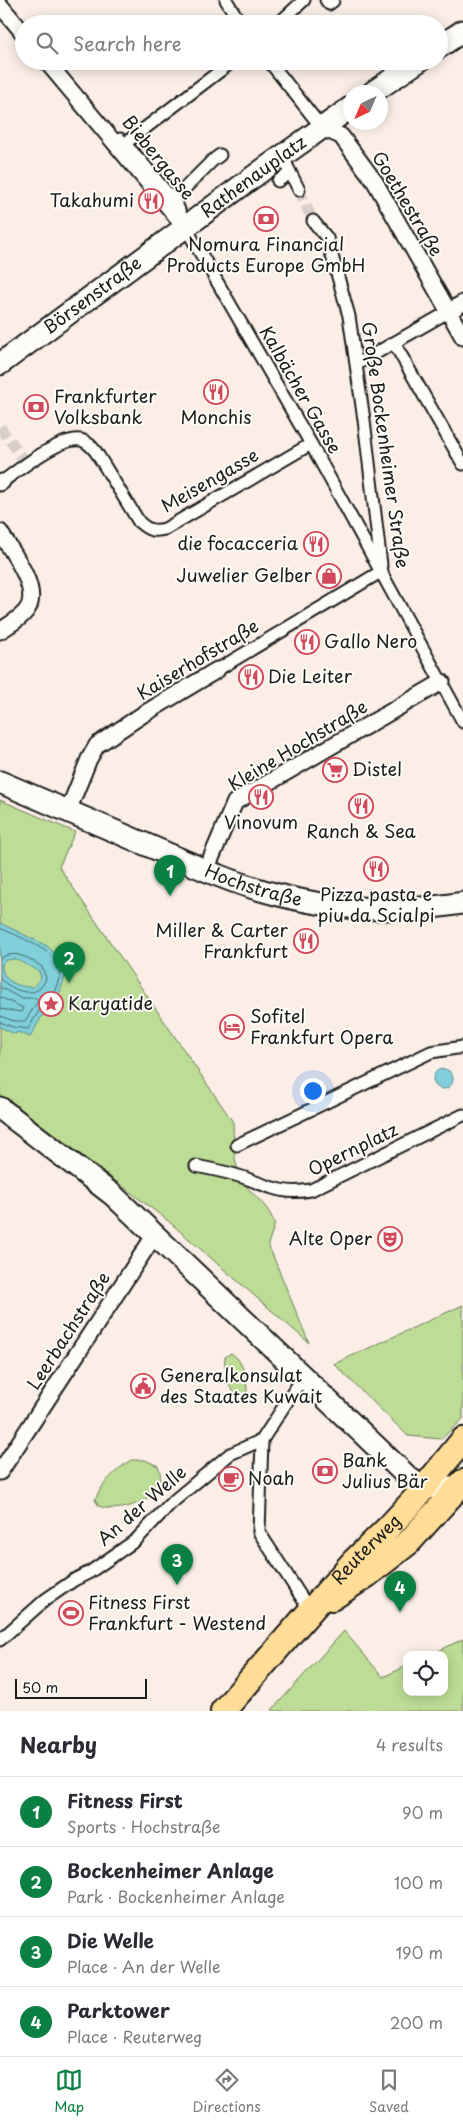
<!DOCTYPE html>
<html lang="en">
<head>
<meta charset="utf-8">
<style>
	:root { --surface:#fff; --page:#f7f7f7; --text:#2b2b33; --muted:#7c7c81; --line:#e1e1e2; --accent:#0b8043 }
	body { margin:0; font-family:"Playpen Sans",sans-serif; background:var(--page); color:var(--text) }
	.controls { position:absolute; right:15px; bottom:15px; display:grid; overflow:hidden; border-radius:10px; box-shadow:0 2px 12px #0003 }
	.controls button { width:45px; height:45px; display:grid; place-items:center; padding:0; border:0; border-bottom:1px solid var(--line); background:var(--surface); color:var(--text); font:25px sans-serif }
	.compass { position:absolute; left:343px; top:85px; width:45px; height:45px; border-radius:50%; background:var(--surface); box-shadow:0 2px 12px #0003; rotate:224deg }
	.scale { position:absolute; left:15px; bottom:12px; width:132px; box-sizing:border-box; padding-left:5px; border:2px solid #1c1c1c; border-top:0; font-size:14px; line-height:18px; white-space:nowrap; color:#1c1c1c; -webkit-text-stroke:4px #fdfcf7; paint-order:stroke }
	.you { position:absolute; left:312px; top:1090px; width:18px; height:18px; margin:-12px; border:4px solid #fff; border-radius:50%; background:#1a73e8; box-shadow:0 0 0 8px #1a73e833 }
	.badge { display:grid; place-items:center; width:32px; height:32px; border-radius:50%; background:var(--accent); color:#fff; font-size:16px; font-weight:700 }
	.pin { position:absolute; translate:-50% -41px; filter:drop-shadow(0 1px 2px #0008) }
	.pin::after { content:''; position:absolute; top:26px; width:18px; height:15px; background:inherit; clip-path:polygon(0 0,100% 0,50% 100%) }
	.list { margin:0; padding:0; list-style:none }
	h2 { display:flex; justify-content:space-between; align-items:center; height:65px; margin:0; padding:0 20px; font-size:21px }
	h2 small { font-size:16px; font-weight:400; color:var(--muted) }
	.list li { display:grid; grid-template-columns:32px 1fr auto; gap:15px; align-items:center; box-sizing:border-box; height:70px; padding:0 20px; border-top:1px solid var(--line) }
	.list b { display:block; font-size:19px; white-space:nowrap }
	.list p { margin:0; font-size:16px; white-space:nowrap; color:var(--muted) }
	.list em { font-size:16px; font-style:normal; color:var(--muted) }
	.icon { flex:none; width:28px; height:28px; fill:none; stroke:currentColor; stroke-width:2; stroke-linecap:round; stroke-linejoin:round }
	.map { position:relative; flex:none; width:463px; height:1711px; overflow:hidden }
	.search { position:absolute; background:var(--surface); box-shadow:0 2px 12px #0003; left:15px; right:15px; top:15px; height:55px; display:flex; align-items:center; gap:12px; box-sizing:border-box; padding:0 18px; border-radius:28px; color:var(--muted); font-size:19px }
	.sheet { height:345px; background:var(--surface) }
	nav { display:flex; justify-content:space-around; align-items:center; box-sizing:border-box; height:70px; border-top:1px solid var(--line); background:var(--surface); font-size:14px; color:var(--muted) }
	nav a { display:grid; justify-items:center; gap:2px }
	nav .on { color:var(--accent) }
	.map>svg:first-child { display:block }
	.green { fill:#bddc95; stroke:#6c7c58 }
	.water { fill:#80d0db; stroke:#58888f; fill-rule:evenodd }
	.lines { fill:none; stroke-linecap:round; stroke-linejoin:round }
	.shore { stroke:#446468; stroke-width:1 }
	.pedestrian-tunnel { stroke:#d9cec9; stroke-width:11; stroke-dasharray:11 5.5; stroke-linecap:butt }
	.pedestrian-casing { stroke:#1c1c1c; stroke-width:15 }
	.minor-casing { stroke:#1c1c1c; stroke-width:19 }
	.secondary-casing { stroke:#1c1c1c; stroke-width:25 }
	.primary-casing { stroke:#1c1c1c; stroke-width:28 }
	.pedestrian { stroke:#fdfcf7; stroke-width:11 }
	.minor { stroke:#fdfcf7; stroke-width:15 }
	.secondary { stroke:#fdfcf7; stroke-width:21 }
	.primary { stroke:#ffdd96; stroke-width:24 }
	.labels { text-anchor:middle; stroke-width:4; stroke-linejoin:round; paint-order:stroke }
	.street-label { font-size:18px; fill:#1c1c1c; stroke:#fdfcf7 }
	.poi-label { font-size:18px; fill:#1c1c1c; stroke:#fdfcf7; text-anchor:start }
</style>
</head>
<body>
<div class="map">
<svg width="463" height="1711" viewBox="0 0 463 1711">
	<rect width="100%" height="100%" fill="#faeee7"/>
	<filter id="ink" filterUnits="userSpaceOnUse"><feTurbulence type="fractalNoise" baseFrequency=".02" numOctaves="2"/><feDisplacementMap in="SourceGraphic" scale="10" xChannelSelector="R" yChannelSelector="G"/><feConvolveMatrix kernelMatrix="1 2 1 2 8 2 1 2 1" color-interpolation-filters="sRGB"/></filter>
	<g filter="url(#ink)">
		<g class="green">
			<path d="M0 800 75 832 59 867 233 1122C234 1143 232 1169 247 1187 260 1202 266 1203 275 1224L268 1244 309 1343 167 1220 27 1114 0 1098Z"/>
			<polygon points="463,1305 463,1419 441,1439 408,1436 334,1364"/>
			<path d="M231 1353C244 1361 247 1380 247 1394L243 1398C228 1395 223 1370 225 1357Z"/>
			<path d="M131 1460H145L158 1466C172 1496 121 1516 99 1506L95 1500C101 1484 117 1469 131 1460Z"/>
			<polygon points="344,1631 383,1677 407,1666 407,1692 444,1692 444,1655 430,1655 463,1639 463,1711 271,1711"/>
		</g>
		<g class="water">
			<path d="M0 923 47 946 67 965V971L56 1003 51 1002 49 1004 30 1037 18 1032 15 1034 0 1027ZM15 959 39 971 41 978 33 987C20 988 0 981 2 964L6 960Z"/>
			<circle cx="443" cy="1079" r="10"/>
		</g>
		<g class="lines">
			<g class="shore">
				<path d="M0 928C16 935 58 952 62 970L53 996 45 1001 28 1029 13 1027 0 1022"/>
				<path d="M0 959C13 948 31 959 42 967L46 978C38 1002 14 991 0 979"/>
				<polyline points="0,987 20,998 36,998 38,1001 25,1021 14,1021 0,1016"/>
				<polyline points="0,997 23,1008 21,1012 0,1009"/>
			</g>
			<g class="pedestrian-tunnel">
				<polyline points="299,190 313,221"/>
				<polyline points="0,427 27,464"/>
			</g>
			<defs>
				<g id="pedestrian">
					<polyline points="226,0 241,24"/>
					<polyline points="326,0 329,4 333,1"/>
					<polyline points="278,24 304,0"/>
					<polyline points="269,61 322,128"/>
					<polyline points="120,139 140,160 177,205 186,228 311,444 463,722"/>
					<polyline points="119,148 233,61"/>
					<polyline points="282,156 299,190"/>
					<polyline points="278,181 290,173"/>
					<polyline points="169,204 212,161 220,155"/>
					<polyline points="313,221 327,238 349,316 364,420 381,565"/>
					<polyline points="394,343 463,464"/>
					<polyline points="357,364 448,312"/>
					<path d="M2 482C18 470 61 436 81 440 88 442 92 447 96 452L139 522C148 530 153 532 165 529L311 444"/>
					<polyline points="217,670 382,571"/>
					<polyline points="237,1145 431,1052 463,1047"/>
					<path d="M196 1166C211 1169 227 1172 242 1177 269 1186 281 1195 311 1190L463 1115"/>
					<polyline points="262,1440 259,1532 311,1612"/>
					<polyline points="0,1640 45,1600 74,1580 90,1572 136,1540 170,1504 230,1454 262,1440 303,1377"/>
				</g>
				<g id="minor">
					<polyline points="0,5 24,34"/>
					<polyline points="46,61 186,228"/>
					<polyline points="322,128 341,136 375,182 463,337"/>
					<polyline points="448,312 463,303"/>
					<polyline points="0,483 2,482"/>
					<path d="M0 532C10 549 38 585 29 606 24 617 10 624 0 631"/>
					<polyline points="68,811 89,759 97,745 142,715 217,670"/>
					<polyline points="206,870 235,802 442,682"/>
					<polyline points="0,1472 154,1236"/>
				</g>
				<g id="secondary">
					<polyline points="439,47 463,31"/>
					<polyline points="373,92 419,61"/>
					<path id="s1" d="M0 364 264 169 350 108"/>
					<path id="s2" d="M0 782C49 803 98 824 147 845 185 861 224 880 264 891 329 910 396 914 463 903"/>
					<polyline points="0,1108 113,1195 409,1478 423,1488 458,1487"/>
				</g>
				<g id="primary">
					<polyline points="332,1598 367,1575 409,1542 463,1482"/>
					<path id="s3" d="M223 1711 354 1561 390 1526 414 1500 463 1440"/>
				</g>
			</defs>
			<use href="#pedestrian" class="pedestrian-casing"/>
			<use href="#minor" class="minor-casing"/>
			<use href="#secondary" class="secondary-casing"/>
			<use href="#primary" class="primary-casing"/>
			<use href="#pedestrian" class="pedestrian"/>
			<use href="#minor" class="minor"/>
			<use href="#secondary" class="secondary"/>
			<use href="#primary" class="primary"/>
		</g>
	</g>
	<defs>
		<symbol id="restaurant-ring" viewBox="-11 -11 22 22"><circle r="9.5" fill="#fdfcf7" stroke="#d1495b" stroke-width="1.5"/><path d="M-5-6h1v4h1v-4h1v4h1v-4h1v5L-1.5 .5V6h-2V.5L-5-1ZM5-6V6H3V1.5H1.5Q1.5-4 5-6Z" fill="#d1495b"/></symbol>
		<symbol id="bank-ring" viewBox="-11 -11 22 22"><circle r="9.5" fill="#fdfcf7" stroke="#d1495b" stroke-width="1.5"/><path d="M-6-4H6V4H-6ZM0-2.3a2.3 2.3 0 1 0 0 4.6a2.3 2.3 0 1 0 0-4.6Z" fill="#d1495b"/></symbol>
		<symbol id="shop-ring" viewBox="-11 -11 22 22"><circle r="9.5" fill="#fdfcf7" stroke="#d1495b" stroke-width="1.5"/><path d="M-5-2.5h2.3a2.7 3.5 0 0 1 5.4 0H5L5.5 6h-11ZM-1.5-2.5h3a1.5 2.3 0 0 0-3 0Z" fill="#d1495b"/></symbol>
		<symbol id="supermarket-ring" viewBox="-11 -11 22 22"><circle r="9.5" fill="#fdfcf7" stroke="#d1495b" stroke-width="1.5"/><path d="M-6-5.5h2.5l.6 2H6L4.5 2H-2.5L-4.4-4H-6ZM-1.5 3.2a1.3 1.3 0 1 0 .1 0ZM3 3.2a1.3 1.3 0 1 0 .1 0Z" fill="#d1495b"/></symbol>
		<symbol id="sight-ring" viewBox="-11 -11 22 22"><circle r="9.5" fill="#fdfcf7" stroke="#d1495b" stroke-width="1.5"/><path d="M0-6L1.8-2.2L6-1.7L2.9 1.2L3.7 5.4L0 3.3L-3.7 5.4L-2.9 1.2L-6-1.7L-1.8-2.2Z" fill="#d1495b"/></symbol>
		<symbol id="hotel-ring" viewBox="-11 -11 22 22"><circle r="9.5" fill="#fdfcf7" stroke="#d1495b" stroke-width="1.5"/><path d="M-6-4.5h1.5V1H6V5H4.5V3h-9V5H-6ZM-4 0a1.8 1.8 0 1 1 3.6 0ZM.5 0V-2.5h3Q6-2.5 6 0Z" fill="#d1495b"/></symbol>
		<symbol id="theatre-ring" viewBox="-11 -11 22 22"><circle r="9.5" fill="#fdfcf7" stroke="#d1495b" stroke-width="1.5"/><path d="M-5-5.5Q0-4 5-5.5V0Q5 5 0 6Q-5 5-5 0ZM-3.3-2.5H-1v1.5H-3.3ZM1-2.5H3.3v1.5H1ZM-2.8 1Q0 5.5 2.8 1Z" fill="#d1495b"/></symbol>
		<symbol id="civic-ring" viewBox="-11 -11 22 22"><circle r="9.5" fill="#fdfcf7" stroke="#d1495b" stroke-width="1.5"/><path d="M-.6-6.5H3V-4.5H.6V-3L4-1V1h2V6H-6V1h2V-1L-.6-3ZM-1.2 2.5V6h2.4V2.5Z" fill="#d1495b"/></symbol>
		<symbol id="cafe-ring" viewBox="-11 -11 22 22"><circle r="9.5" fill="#fdfcf7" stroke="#d1495b" stroke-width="1.5"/><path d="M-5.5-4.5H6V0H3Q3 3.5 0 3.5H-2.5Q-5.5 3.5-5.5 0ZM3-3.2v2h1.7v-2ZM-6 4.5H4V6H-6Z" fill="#d1495b"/></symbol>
		<symbol id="stadium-ring" viewBox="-11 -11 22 22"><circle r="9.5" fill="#fdfcf7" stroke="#d1495b" stroke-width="1.5"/><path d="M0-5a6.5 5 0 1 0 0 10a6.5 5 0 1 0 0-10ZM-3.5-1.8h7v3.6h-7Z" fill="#d1495b"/></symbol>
	</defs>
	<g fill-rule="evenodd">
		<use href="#restaurant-ring" x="137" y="187" width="28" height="28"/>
		<use href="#bank-ring" x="252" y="205" width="28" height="28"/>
		<use href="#restaurant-ring" x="202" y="378" width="28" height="28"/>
		<use href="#bank-ring" x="22" y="393" width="28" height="28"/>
		<use href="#restaurant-ring" x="302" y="530" width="28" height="28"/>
		<use href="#shop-ring" x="315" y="562" width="28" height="28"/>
		<use href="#restaurant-ring" x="293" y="628" width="28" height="28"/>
		<use href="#restaurant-ring" x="237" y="663" width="28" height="28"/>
		<use href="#supermarket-ring" x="321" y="756" width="28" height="28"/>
		<use href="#restaurant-ring" x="247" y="783" width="28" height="28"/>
		<use href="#restaurant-ring" x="347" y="792" width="28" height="28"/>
		<use href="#restaurant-ring" x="362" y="855" width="28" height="28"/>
		<use href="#restaurant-ring" x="292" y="927" width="28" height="28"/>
		<use href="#sight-ring" x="37" y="990" width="28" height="28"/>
		<use href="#hotel-ring" x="218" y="1013" width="28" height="28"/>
		<use href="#theatre-ring" x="376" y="1225" width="28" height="28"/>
		<use href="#civic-ring" x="129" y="1372" width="28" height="28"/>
		<use href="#bank-ring" x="311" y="1457" width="28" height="28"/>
		<use href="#cafe-ring" x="217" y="1465" width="28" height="28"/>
		<use href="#stadium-ring" x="57" y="1599" width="28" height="28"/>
	</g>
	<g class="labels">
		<g class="street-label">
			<text transform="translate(158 158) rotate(51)" y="6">Biebergasse</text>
			<text dy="6" stroke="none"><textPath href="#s1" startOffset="315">Rathenauplatz</textPath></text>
			<text transform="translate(407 204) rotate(59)" y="6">Goethestraße</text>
			<text dy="6" stroke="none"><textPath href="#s1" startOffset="115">Börsenstraße</textPath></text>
			<text transform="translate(300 390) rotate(60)" y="6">Kalbächer Gasse</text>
			<text transform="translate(385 445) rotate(82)" y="6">Große Bockenheimer Straße</text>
			<text transform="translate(210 481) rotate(-30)" y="6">Meisengasse</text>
			<text transform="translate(198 660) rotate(-31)" y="6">Kaiserhofstraße</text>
			<text transform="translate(298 746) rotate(-31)" y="6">Kleine Hochstraße</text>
			<text dy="6" stroke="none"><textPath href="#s2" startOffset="274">Hochstraße</textPath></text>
			<text transform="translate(353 1150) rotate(-26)" y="6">Opernplatz</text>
			<text transform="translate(69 1331) rotate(-57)" y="6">Leerbachstraße</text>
			<text transform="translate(142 1506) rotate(-41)" y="6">An der Welle</text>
			<text dy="6" stroke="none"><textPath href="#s3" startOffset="216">Reuterweg</textPath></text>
		</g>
		<g class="poi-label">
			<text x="134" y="207" text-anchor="end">Takahumi</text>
			<text x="266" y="251" text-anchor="middle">Nomura Financial<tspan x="266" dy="21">Products Europe GmbH</tspan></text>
			<text x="54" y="403">Frankfurter<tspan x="54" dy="21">Volksbank</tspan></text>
			<text x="216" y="424" text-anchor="middle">Monchis</text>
			<text x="298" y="550" text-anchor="end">die focacceria</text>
			<text x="312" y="582" text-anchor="end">Juwelier Gelber</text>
			<text x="324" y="648">Gallo Nero</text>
			<text x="268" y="683">Die Leiter</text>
			<text x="352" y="776">Distel</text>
			<text x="261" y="829" text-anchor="middle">Vinovum</text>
			<text x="361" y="838" text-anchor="middle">Ranch &amp; Sea</text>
			<text x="376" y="901" text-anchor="middle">Pizza pasta e<tspan x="376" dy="21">piu da Scialpi</tspan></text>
			<text x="288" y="937" text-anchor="end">Miller &amp; Carter<tspan x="288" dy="21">Frankfurt</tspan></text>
			<text x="68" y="1010">Karyatide</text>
			<text x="250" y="1023">Sofitel<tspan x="250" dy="21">Frankfurt Opera</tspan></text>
			<text x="372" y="1245" text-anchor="end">Alte Oper</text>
			<text x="160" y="1382">Generalkonsulat<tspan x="160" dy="21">des Staates Kuwait</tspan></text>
			<text x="342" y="1467">Bank<tspan x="342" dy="21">Julius Bär</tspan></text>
			<text x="248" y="1485">Noah</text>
			<text x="88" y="1609">Fitness First<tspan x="88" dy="21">Frankfurt - Westend</tspan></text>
		</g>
	</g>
</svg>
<div class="controls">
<button><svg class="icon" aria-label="locate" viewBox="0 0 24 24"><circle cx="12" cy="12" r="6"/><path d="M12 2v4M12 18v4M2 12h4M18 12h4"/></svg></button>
</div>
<svg class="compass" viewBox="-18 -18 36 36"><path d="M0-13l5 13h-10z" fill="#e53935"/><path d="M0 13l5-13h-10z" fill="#7c7c81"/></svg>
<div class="scale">50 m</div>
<div class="you"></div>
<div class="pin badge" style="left:170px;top:896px">1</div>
<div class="pin badge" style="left:69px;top:983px">2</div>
<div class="pin badge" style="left:177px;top:1585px">3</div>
<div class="pin badge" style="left:400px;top:1612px">4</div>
<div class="search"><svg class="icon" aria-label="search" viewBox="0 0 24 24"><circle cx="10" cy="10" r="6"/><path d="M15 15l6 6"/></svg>Search here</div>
</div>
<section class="sheet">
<h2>Nearby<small>4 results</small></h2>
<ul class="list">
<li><span class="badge">1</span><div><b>Fitness First</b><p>Sports · Hochstraße</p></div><em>90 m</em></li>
<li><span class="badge">2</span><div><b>Bockenheimer Anlage</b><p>Park · Bockenheimer Anlage</p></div><em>100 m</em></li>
<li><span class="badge">3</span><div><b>Die Welle</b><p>Place · An der Welle</p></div><em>190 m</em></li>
<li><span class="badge">4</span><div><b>Parktower</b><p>Place · Reuterweg</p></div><em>200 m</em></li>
</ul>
</section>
<nav>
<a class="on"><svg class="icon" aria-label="map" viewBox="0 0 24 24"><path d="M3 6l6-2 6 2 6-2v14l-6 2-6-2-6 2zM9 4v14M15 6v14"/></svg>Map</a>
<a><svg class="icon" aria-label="directions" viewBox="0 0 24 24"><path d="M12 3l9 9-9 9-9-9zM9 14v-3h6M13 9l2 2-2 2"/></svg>Directions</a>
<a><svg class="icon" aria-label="saved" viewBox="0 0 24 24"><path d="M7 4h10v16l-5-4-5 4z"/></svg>Saved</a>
</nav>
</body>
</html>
